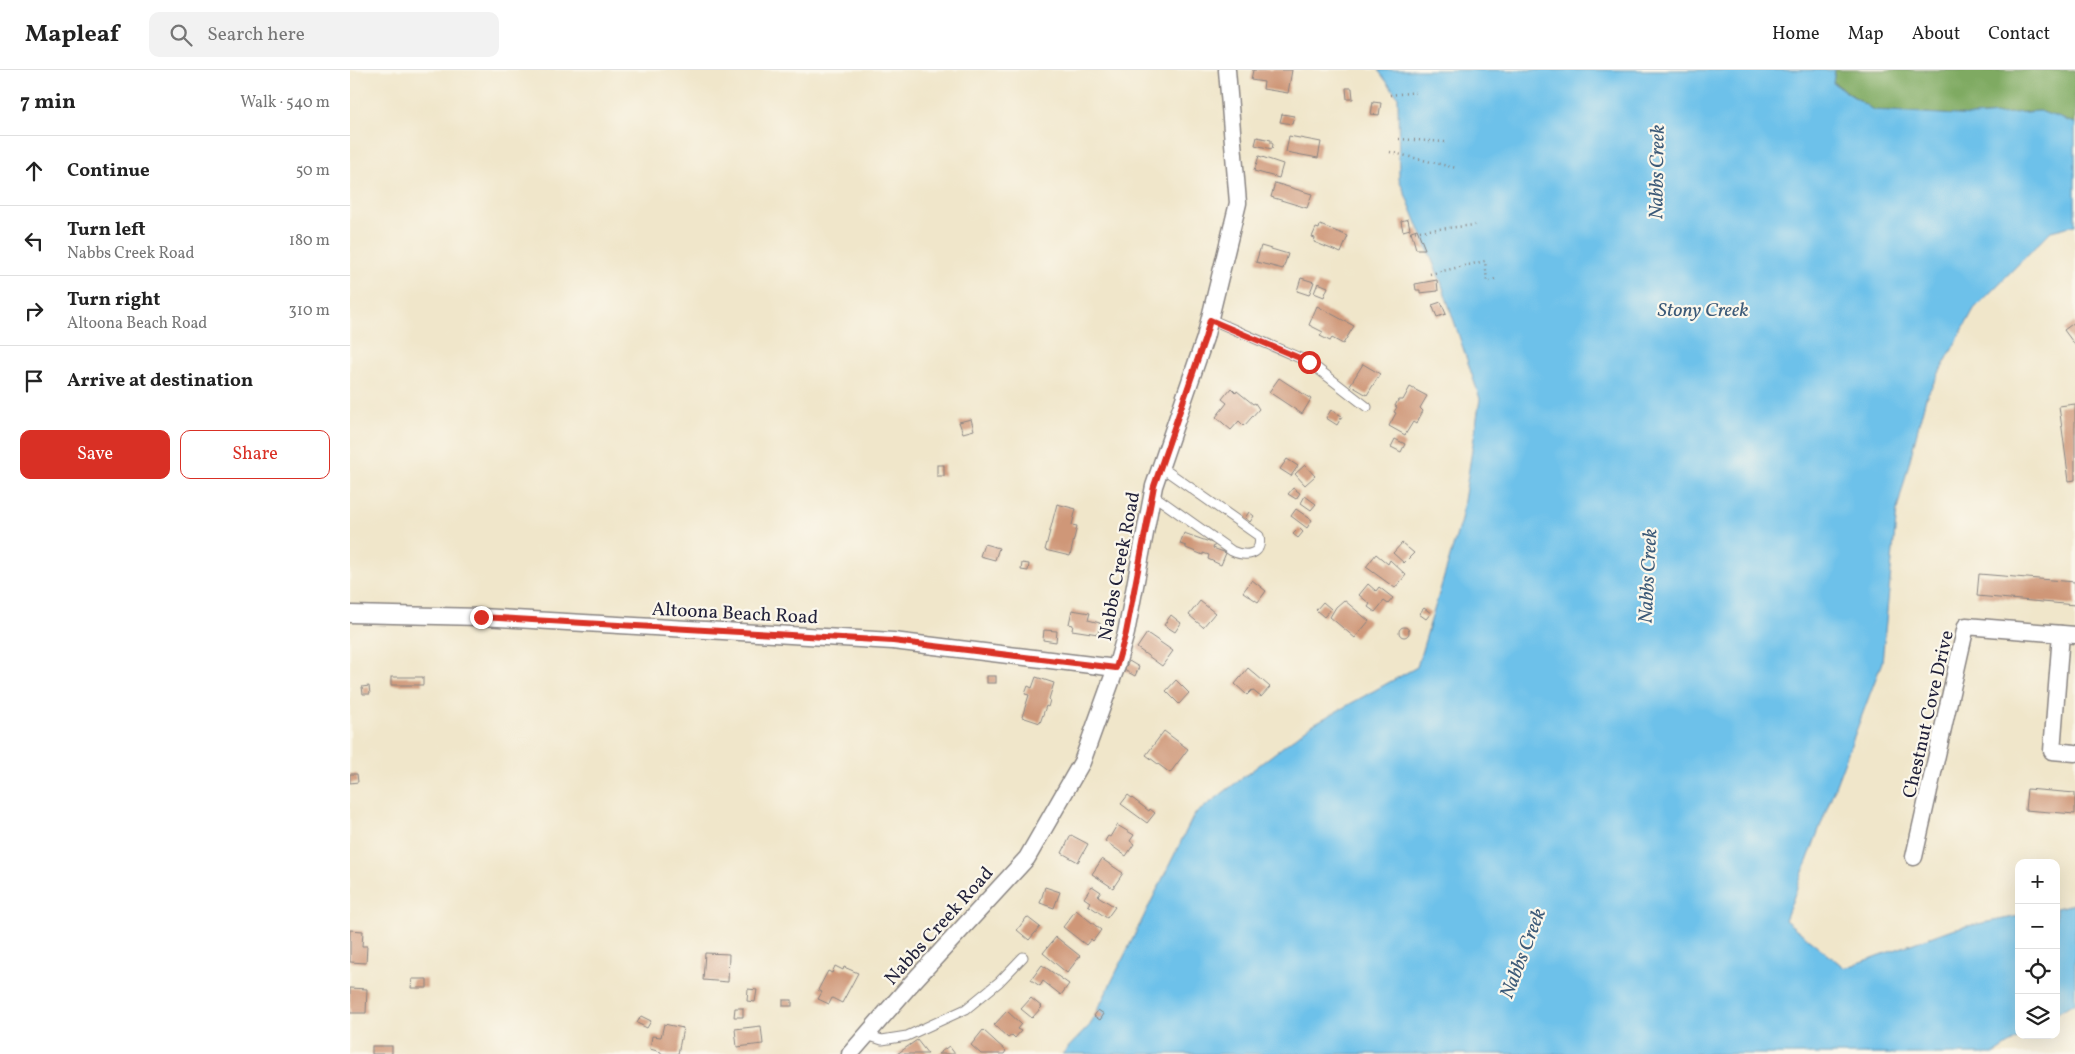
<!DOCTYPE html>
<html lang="en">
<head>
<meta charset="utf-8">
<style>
	:root { --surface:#fff; --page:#f2f2f2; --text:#222; --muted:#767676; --line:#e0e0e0; --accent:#d93025 }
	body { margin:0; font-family:Vollkorn,serif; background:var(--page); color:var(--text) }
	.controls { position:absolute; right:15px; bottom:15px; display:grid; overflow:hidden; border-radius:10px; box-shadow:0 5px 20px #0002 }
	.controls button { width:45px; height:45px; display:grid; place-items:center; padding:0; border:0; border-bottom:1px solid var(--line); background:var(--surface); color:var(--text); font:25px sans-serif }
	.stop { position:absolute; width:15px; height:15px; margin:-11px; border:4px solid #d93025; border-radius:50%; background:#fff }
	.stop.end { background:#d93025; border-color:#fff; box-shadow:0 1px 5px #0008 }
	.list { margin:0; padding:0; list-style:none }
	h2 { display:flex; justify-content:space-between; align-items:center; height:65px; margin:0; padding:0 20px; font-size:21px }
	h2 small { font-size:16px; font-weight:400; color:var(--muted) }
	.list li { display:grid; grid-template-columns:32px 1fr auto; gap:15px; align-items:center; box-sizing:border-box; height:70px; padding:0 20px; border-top:1px solid var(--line) }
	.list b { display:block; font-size:19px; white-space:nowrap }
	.list p { margin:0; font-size:16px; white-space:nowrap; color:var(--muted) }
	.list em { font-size:16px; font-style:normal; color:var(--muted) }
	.actions { display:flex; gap:10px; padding:15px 20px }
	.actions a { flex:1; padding:11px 0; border:1px solid var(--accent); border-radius:10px; text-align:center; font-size:18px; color:var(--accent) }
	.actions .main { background:var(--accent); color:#fff }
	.icon { flex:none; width:28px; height:28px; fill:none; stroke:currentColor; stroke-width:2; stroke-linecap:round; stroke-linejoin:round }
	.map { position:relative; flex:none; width:1725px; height:984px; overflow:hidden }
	header { display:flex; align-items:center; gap:30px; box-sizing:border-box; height:70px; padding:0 25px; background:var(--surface); border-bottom:1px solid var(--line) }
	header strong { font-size:24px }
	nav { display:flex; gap:28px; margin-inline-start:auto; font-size:18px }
	.search { width:350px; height:45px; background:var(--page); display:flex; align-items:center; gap:12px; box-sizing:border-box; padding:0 18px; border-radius:10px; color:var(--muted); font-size:19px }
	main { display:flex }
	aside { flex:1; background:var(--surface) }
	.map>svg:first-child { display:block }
	.forest { fill:#7faa62; stroke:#50664e }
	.water { fill:#6dc1ea; stroke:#487292 }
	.building { fill:#cf9778 }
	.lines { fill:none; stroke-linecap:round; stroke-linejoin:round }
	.service-casing { stroke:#898482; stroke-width:11 }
	.minor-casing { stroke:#898482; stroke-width:19 }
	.path { stroke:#898482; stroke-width:2.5; stroke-dasharray:1 4; stroke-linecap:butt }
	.service { stroke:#fff; stroke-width:9 }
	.minor { stroke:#fff; stroke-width:16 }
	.route { stroke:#d93025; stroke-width:6 }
	.labels { text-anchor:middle; stroke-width:4.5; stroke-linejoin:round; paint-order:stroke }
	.street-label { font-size:19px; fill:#22223b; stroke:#fbf7ec }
	.water-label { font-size:20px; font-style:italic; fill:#3c5a78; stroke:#fbf7ec }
</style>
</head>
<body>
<header>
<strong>Mapleaf</strong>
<div class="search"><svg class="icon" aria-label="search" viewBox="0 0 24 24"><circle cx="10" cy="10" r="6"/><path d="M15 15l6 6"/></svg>Search here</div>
<nav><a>Home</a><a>Map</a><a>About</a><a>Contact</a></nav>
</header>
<main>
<aside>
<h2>7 min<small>Walk · 540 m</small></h2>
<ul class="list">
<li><svg class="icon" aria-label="ahead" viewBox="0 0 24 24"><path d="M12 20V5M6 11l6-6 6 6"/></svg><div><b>Continue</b></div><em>50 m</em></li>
<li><svg class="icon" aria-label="left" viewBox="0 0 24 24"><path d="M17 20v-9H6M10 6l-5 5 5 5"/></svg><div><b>Turn left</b><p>Nabbs Creek Road</p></div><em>180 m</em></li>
<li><svg class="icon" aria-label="right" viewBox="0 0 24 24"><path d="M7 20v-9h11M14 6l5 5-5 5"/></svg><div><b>Turn right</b><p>Altoona Beach Road</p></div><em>310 m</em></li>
<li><svg class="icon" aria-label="arrive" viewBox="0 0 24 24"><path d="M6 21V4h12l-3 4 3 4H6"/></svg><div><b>Arrive at destination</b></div></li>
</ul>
<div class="actions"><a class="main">Save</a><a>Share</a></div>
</aside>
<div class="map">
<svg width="1725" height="984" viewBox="0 0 1725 984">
	<rect width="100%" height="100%" fill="#fbf7ec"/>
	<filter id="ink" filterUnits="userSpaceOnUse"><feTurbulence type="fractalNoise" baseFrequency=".02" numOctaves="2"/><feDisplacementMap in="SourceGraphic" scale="10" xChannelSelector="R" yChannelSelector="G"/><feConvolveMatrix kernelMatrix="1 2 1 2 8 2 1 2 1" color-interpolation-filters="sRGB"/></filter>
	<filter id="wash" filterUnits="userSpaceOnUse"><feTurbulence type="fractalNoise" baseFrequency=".0096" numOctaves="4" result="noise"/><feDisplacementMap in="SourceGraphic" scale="20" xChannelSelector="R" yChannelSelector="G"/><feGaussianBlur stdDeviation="1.12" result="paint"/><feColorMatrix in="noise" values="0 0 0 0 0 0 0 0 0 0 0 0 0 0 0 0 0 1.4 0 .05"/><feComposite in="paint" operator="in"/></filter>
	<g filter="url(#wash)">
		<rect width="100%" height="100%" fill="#f0e6ca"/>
		<polygon class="forest" points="1485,0 1725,0 1725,53 1689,41 1624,46 1523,40 1483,12"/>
		<g class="water">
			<polygon points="1028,0 1485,0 1483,13 1523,40 1624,46 1689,41 1725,53 1725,155 1701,161 1624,239 1576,327 1547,440 1532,592 1435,850 1495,898 1602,859 1669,846 1669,965 1673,965 1644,984 712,984 740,955 844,745 960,656 1067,597 1111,450 1130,329 1091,212 1049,109 1048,27"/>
			<polygon points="1725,834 1725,932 1706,944 1706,838"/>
		</g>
		<g id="blocks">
			<g class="building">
				<polygon points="903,0 942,0 938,23 913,19 914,12 901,10"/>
				<polygon points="996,18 1002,18 1003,29 997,29"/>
				<polygon points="1023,32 1031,33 1029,45 1021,44"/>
				<polygon points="932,44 944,46 942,54 930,52"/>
				<polygon points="939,66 971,72 968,88 936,82"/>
				<polygon points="907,67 921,70 921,73 923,74 922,79 905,75"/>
				<polygon points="909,86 933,94 929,108 904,101"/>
				<polygon points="925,113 962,124 957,138 921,127"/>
				<polygon points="1058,149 1060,159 1053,161 1051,151"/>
				<polygon points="970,155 998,166 991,183 964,172 965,168 962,167 966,158 969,159"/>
				<polygon points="1067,159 1075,179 1066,179 1061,161"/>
				<polygon points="911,176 938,184 933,199 906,192"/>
				<polygon points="951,208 964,212 959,225 947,221"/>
				<polygon points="1087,210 1088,221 1070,223 1070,220 1066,220 1065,214"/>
				<polygon points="968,213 978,217 974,227 964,223"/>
				<polygon points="1091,232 1096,244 1087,247 1082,235"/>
				<polygon points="967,236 1004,256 993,274 982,268 980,271 970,266 973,262 959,255"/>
				<polygon points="1725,252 1725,275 1714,260"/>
				<polygon points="1013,294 1030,304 1017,325 1000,315"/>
				<polygon points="929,308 961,329 952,344 919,322"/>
				<polygon points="1060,317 1077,326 1070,338 1073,341 1066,354 1063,352 1055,365 1039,356 1046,343 1044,342 1047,337 1045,336 1048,330 1053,330"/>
				<polygon points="881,318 886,323 887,321 903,334 905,333 909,339 894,356 889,351 881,360 866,347 877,333 872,329"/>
				<polygon points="1725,334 1725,410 1719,411 1709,336"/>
				<polygon points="981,340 992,346 987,355 976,348"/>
				<polygon points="621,349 624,360 613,363 609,352"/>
				<polygon points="1045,369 1055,374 1051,382 1041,377"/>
				<polygon points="937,389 948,396 941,406 930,399"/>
				<rect x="587" y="395" width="7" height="11"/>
				<polygon points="955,395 965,406 955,415 945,404"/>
				<polygon points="943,418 950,423 946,429 938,424"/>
				<polygon points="955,426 966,434 961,440 951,433"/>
				<polygon points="707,434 726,439 722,455 727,456 720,486 695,480"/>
				<polygon points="946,439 962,450 957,458 941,446"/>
				<polygon points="899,442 904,446 900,452 895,448"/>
				<polygon points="949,458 953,462 948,468 943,464"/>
				<polygon points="834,463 865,474 863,478 876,483 871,495 858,489 859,485 853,483 853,485 836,478 836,476 830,474"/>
				<polygon points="1052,473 1064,483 1054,493 1043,483"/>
				<polygon points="634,474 649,478 645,490 630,486"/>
				<polygon points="1026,484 1038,494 1040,490 1056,505 1045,518 1016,497"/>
				<polygon points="672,493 679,494 678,501 671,500"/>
				<polygon points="1629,504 1725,512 1725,535 1627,526"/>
				<polygon points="902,510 916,521 908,532 893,522"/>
				<polygon points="1018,514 1026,521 1029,517 1043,528 1038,534 1034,531 1025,542 1018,537 1020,534 1009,525"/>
				<polygon points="994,530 1019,551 1005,568 980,547 986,537"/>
				<polygon points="850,531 865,543 853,557 839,545"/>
				<polygon points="973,532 981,539 974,547 966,540"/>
				<polygon points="1074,538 1081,543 1076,549 1069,544"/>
				<polygon points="722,540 740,543 738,550 750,553 748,564 722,560 723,555 719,554"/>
				<polygon points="821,545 831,553 825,562 814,555"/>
				<circle cx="1054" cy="562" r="5"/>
				<polygon points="694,560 707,561 706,572 693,570"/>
				<polygon points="797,563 823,581 812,596 787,578"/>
				<polygon points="779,591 789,597 785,606 774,600"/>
				<polygon points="898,598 920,617 911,627 902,620 897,625 885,614"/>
				<rect x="637" y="606" width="9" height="7"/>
				<rect x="41" y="607" width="32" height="8"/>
				<polygon points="686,607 704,613 699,629 700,630 698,637 696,636 690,653 672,647 679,625 675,624 678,616 682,618"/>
				<polygon points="826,610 839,623 829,634 816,621"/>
				<polygon points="19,616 20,624 13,624 12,617"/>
				<polygon points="814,661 838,679 820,703 796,685"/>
				<polygon points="0,704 7,704 8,712 0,713"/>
				<polygon points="1677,719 1725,723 1725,744 1675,740"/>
				<polygon points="778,725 799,741 800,739 805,743 797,753 771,734"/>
				<polygon points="767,755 784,765 780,771 784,774 776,786 755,771 758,766 760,767"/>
				<polygon points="721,765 738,774 728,792 712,783"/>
				<polygon points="752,789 773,803 763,818 742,804"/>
				<polygon points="742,816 751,822 748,826 765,837 757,848 738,835 740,832 734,828"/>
				<polygon points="695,817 710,822 704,838 690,833"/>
				<polygon points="726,840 751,860 743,871 741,869 736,875 713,857"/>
				<polygon points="677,847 690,857 679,870 667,860"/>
				<polygon points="0,860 13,861 12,876 17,876 16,893 0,892"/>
				<polygon points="706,867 730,886 717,903 693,883"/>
				<polygon points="355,883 379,884 378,912 353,910"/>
				<polygon points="692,895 719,914 711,925 693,911 690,916 681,910"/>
				<polygon points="485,896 493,900 494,897 508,903 492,933 482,928 479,934 468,929 472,922 468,920 478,901 482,903"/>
				<polygon points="62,909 77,909 77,918 61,918"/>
				<polygon points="0,918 17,919 16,943 0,943"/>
				<polygon points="398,919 407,920 405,932 397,931"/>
				<polygon points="681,928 692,937 682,948 671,939"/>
				<rect x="433" y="930" width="9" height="6"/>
				<polygon points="385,938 393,938 393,947 384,947"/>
				<polygon points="748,940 754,944 750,950 744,946"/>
				<polygon points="657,941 671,954 667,959 671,961 665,968 662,965 658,968 644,955"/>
				<polygon points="291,946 301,951 297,958 287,953"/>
				<polygon points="314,954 333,958 328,984 311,984 311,982 300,979 302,966 311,967"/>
				<polygon points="411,956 413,974 387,977 385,959"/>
				<polygon points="633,960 656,981 654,984 631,984 621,975"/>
				<polygon points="567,970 578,984 547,984"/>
				<rect x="22" y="976" width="20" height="8"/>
				<polygon points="599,976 605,984 588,984"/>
			</g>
		</g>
	</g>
	<g filter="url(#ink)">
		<use href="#blocks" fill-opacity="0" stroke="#898482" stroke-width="1"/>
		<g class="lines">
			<defs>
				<g id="service">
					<polyline points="860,249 959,292 1017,337"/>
					<path d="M803 425 882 481C895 487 913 486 909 466L811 397"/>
					<polyline points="517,965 532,970 557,966 616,939 649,912 673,887"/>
				</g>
				<g id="minor">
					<polyline points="0,544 131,547 543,571 766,598"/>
					<polyline points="1711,564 1702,681 1725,683"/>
					<polyline points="1564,787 1616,556 1725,565"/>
					<polyline points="500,984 560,915 677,788 732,692 766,598 776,563 804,416 855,268 888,133 877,0"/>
				</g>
			</defs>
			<use href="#service" class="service-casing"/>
			<use href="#minor" class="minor-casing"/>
			<g class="path">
				<polyline points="1040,25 1068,22"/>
				<polyline points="1049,69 1095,72"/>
				<polyline points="1040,82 1106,98"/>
				<polyline points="1060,162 1125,155"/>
				<polyline points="1080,204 1135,191 1137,212 1148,208"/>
			</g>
			<use href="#service" class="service"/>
			<use href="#minor" class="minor"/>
		</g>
	</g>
	<g class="lines" filter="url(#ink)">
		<polyline class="route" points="131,547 543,571 766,598 776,563 804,416 855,268 860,250 959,292"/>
	</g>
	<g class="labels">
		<g class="street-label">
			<text transform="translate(768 496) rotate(-79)" y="7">Nabbs Creek Road</text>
			<text transform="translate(385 542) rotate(3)" y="7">Altoona Beach Road</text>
			<text transform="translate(1577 644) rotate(-77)" y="7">Chestnut Cove Drive</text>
			<text transform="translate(588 855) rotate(-48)" y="7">Nabbs Creek Road</text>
		</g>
		<g class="water-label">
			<text transform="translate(1306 102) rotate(-89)" y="7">Nabbs Creek</text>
			<text x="1353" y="246">Stony Creek</text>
			<text transform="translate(1297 506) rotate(-87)" y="7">Nabbs Creek</text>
			<text transform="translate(1172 883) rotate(-69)" y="7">Nabbs Creek</text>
		</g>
	</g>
</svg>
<div class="controls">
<button>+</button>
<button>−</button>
<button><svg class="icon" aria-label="locate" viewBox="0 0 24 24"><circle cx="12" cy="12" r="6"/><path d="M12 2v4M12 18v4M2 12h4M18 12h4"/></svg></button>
<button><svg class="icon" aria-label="layers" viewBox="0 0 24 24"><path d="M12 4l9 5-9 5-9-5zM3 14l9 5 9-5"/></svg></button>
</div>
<div class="stop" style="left:959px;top:292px"></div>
<div class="stop end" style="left:131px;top:547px"></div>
</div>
</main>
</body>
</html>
